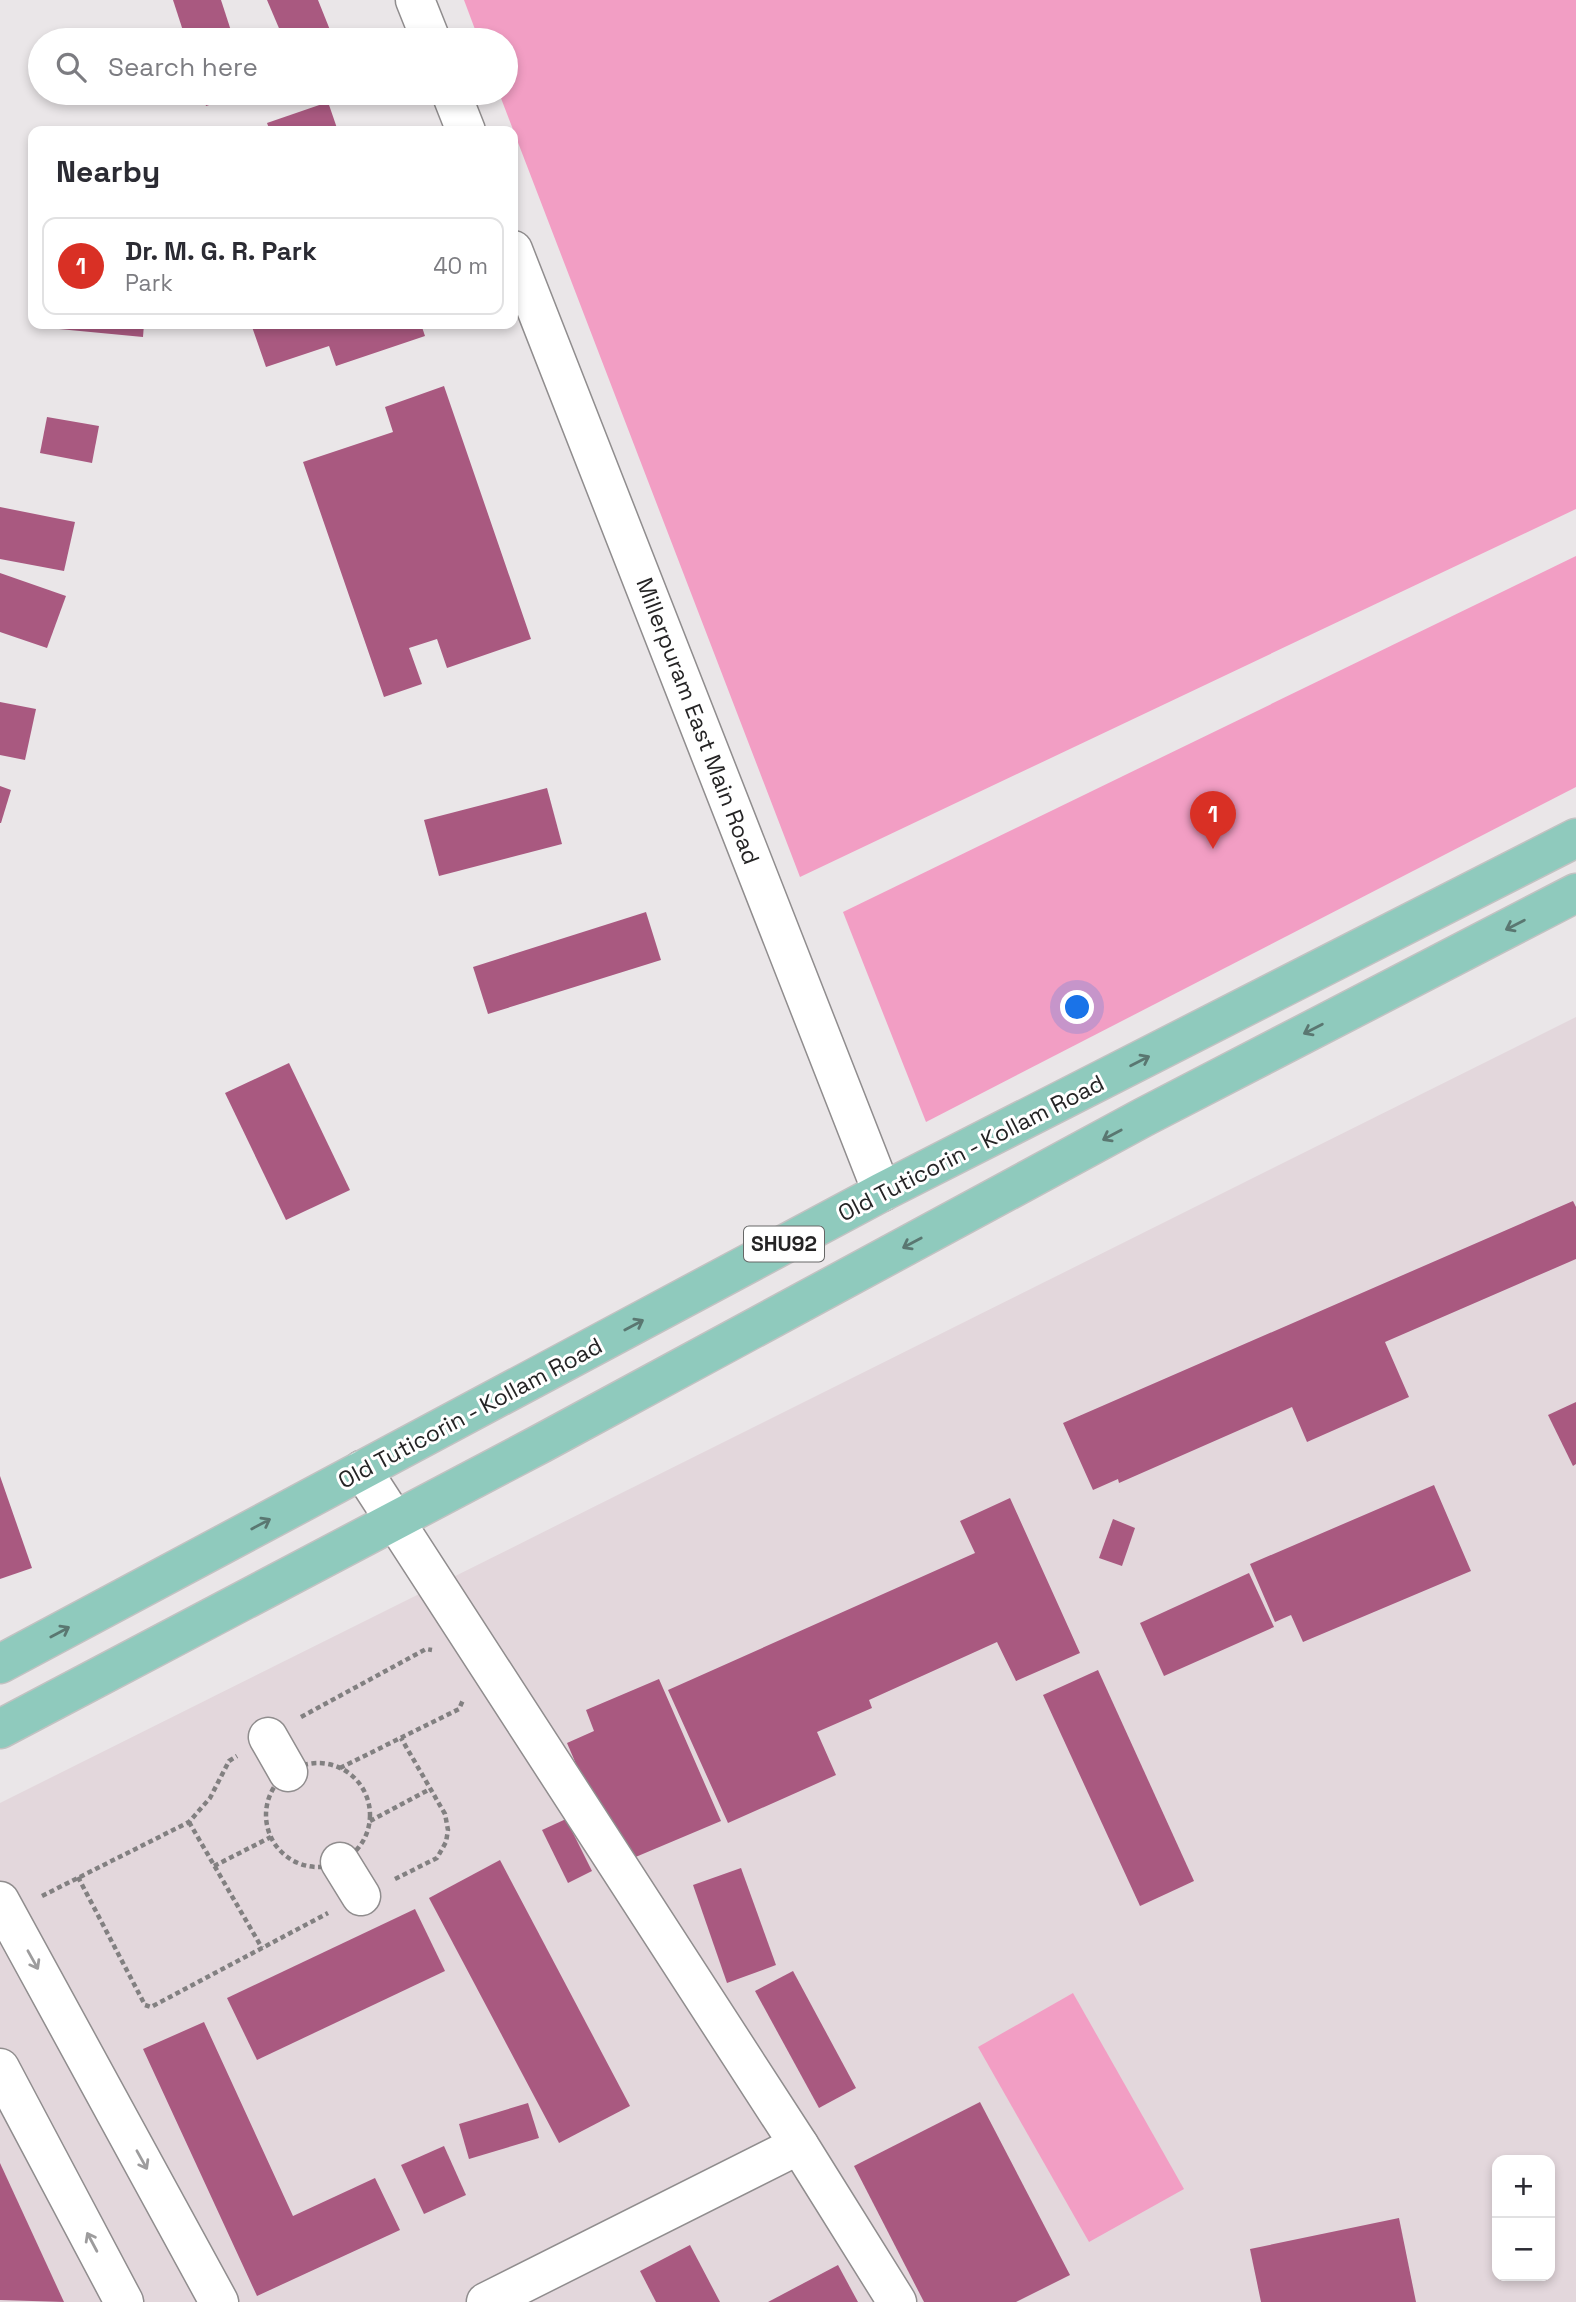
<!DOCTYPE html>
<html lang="en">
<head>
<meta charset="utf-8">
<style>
	:root { --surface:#fff; --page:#f7f7f7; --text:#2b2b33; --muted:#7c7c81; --line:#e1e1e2; --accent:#d93025 }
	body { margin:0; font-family:"Space Grotesk",sans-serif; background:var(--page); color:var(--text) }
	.controls { position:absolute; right:21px; bottom:21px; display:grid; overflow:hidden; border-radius:14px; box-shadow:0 4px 10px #0003 }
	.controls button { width:63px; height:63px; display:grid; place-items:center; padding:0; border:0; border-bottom:2px solid var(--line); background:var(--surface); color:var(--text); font:35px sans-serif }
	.you { position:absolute; left:1078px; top:1008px; width:24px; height:24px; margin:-18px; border:5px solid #fff; border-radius:50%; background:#1a73e8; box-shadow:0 0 0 10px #1a73e833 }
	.badge { display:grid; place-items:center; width:46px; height:46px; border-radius:50%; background:var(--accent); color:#fff; font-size:23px; font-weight:700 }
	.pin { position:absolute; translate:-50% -58px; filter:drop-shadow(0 2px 4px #0008) }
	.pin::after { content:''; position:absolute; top:37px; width:24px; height:21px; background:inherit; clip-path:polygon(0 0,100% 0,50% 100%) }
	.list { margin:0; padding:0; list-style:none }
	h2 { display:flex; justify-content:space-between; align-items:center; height:91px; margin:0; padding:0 28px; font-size:30px }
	h2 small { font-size:23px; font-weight:400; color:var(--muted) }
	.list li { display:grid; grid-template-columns:46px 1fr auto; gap:21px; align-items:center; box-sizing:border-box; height:98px; margin:0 14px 14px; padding:0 14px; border:2px solid var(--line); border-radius:14px }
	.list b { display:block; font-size:26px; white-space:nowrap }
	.list p { margin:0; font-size:23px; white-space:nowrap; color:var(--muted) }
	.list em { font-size:23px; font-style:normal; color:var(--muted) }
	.icon { flex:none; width:38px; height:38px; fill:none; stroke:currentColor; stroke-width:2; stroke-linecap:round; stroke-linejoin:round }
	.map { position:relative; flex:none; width:1576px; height:2302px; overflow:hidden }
	.search { position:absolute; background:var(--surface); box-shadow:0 4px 10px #0003; left:28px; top:28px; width:490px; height:77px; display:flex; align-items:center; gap:18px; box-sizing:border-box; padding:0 24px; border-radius:38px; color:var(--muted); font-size:26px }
	.panel { position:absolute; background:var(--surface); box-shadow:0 4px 10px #0003; left:28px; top:126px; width:490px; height:203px; border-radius:14px }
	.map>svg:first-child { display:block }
	.built { fill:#e3d7dc; fill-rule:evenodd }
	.green { fill:#f29ec4 }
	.building { fill:#a95980 }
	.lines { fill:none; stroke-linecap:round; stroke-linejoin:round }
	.street-casing { stroke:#908d8e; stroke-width:41 }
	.primary-casing { stroke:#c2c2c2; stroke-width:41 }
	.path { stroke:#828081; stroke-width:4.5; stroke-dasharray:5 3.5; stroke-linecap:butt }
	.street { stroke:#fff; stroke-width:38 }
	.primary { stroke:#8fcabd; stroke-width:38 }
	.oneway { stroke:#5a7771 }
	.oneway2 { stroke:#9d9c9d }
	.labels { text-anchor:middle; stroke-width:6; stroke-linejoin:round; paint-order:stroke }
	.shield { fill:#fff; stroke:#666; stroke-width:2 }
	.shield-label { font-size:21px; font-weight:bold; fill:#252425 }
	.street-label { font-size:23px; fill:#252425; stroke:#fff }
</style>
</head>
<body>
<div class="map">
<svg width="1576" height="2302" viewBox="0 0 1576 2302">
	<rect width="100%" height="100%" fill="#eae6e8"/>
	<path class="built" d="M1576 1017V2302H0V1803ZM1497 2160H1550V2276H1497Z"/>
	<g class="green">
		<polygon points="464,0 1576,0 1576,509 800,877 499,93 506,93 506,40 479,40"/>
		<polygon points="1576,556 1576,787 926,1122 843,912"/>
		<polygon points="1073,1993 1184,2189 1089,2242 978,2047"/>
	</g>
	<g class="building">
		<polygon points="173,0 221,0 234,40 186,40"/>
		<polygon points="267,0 318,0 334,40 284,40"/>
		<polygon points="202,93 247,93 206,106"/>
		<polygon points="328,102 338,131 270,131 267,123"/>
		<polygon points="59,324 144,324 143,337 59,329"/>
		<polygon points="251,324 421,324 425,336 336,366 329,346 266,367"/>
		<polygon points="444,386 531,639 447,668 437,639 409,648 422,684 384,697 303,462 393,432 385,407"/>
		<polygon points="47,417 99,426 92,463 40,453"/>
		<polygon points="0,507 75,522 64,571 0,559"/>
		<polygon points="0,573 66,596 47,648 0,632"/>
		<polygon points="0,702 36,709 25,760 0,755"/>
		<polygon points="0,786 11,790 1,823 0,823"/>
		<polygon points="547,788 562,844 439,876 424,820"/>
		<polygon points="646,912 661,960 488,1014 473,967"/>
		<polygon points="289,1063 350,1190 286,1220 225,1093"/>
		<polygon points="1573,1201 1576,1207 1576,1259 1385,1342 1409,1397 1307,1442 1292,1407 1119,1483 1118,1479 1093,1490 1063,1423"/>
		<polygon points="1576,1402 1576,1464 1573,1466 1548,1415"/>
		<polygon points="0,1476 32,1568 0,1579"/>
		<polygon points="1434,1485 1471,1571 1303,1642 1291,1615 1275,1622 1250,1564"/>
		<polygon points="1010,1498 1080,1653 1016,1681 997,1642 869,1700 872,1708 817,1732 836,1775 728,1823 668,1690 975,1553 960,1521"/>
		<polygon points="1113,1519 1135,1528 1122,1566 1099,1558"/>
		<polygon points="1249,1573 1274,1627 1164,1676 1140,1623"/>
		<polygon points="1098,1670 1194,1881 1140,1906 1043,1695"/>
		<polygon points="659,1679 721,1821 619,1864 567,1743 594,1731 586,1710"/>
		<polygon points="566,1819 592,1871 568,1883 542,1830"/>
		<polygon points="500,1860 630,2106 559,2143 429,1898"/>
		<polygon points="741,1868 776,1965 727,1983 693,1885"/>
		<polygon points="415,1909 445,1971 257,2060 227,1998"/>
		<polygon points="793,1971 856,2088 819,2108 755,1991"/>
		<polygon points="204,2022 293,2216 375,2178 400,2230 257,2296 143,2049"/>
		<polygon points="980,2102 1070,2275 1016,2302 924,2302 854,2166"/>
		<polygon points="528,2103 539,2138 469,2159 459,2124"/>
		<polygon points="444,2146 466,2195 424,2214 401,2165"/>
		<polygon points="0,2163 64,2302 0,2300"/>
		<polygon points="1399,2218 1416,2302 1261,2302 1250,2249"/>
		<polygon points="690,2245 720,2302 656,2302 640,2271"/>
		<polygon points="838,2265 858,2302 768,2302"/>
	</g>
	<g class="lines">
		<defs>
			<g id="street">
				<polyline points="415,0 431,40"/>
				<polyline points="451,93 466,131"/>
				<polyline points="513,250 882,1192"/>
				<polyline points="362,1470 799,2145 897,2302"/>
				<polyline points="268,1737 288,1772"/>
				<polyline points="340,1862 361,1896"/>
				<polyline points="0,1901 219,2302"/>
				<polyline points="0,2068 124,2302"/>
				<polyline points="486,2302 799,2145"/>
			</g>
			<g id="primary">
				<polyline points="0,1664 882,1192 1576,838"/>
				<polyline points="0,1729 542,1443 1144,1117 1576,893"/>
			</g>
		</defs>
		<use href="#street" class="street-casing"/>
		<use href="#primary" class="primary-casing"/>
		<g class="path">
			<polyline points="301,1717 426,1649 432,1650"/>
			<circle cx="318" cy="1815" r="52"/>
			<polyline points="340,1768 459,1709 463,1700"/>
			<polyline points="370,1821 430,1789"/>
			<polyline points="189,1822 262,1948"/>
			<polyline points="214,1866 271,1837"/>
			<polyline points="78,1877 145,2005 151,2007 328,1913"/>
			<polyline points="395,1879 437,1858 446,1842 448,1830 445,1814 401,1738"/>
			<polyline points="42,1896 189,1822 210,1798 229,1761 237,1756"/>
		</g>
		<use href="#street" class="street"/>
		<use href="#primary" class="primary"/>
	</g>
	<defs><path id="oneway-shaft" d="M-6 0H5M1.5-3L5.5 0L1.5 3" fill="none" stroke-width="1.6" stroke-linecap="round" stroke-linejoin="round" transform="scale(1.75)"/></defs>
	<g class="oneway">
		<use href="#oneway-shaft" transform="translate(1515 925) rotate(153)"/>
		<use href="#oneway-shaft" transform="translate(1313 1029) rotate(153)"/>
		<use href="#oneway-shaft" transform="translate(1140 1061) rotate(-27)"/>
		<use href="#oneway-shaft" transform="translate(1112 1135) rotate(152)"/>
		<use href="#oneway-shaft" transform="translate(912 1243) rotate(152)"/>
		<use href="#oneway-shaft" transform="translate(634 1325) rotate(-28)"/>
		<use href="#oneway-shaft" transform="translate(261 1524) rotate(-28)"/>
		<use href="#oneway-shaft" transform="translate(60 1632) rotate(-28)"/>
	</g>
	<g class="oneway2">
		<use href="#oneway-shaft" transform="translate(33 1960) rotate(61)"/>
		<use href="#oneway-shaft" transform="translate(142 2160) rotate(61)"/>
		<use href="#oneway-shaft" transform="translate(92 2242) rotate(-118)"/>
	</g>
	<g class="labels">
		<rect class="shield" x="744" y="1226.5" width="80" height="35" rx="5"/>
		<g class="shield-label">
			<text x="784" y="1251">SHU92</text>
		</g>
		<g class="street-label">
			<text transform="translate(698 721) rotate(69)" y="8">Millerpuram East Main Road</text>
			<text transform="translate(971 1148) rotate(-27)" y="8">Old Tuticorin - Kollam Road</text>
			<text transform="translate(470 1413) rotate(-28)" y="8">Old Tuticorin - Kollam Road</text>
		</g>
	</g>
</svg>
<div class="controls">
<button>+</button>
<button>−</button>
</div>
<div class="you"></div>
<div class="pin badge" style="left:1213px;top:849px">1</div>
<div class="search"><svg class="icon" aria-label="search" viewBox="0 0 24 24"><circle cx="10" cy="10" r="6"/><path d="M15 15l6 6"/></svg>Search here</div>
<section class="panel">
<h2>Nearby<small></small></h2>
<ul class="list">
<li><span class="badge">1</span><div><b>Dr. M. G. R. Park</b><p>Park</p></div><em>40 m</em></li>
</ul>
</section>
</div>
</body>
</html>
